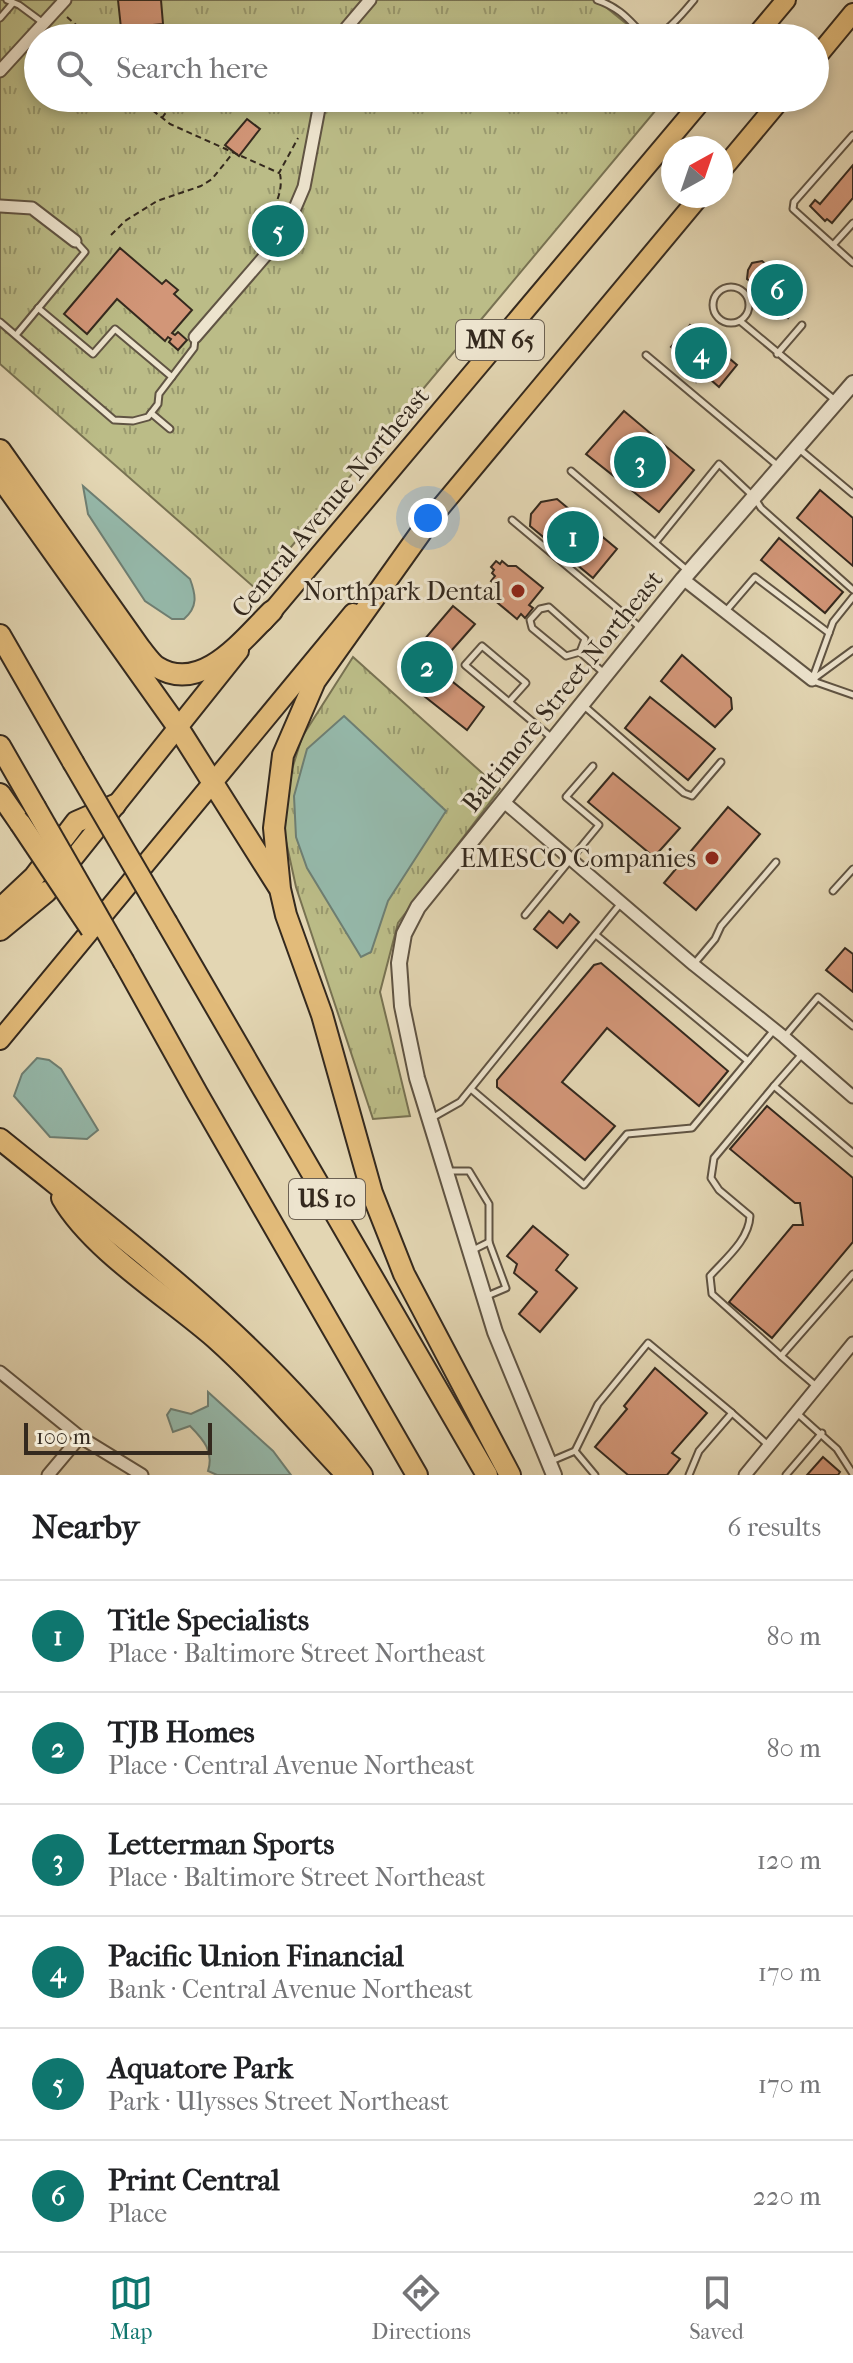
<!DOCTYPE html>
<html lang="en">
<head>
<meta charset="utf-8">
<style>
	:root { --surface:#fff; --page:#f6f6f6; --text:#202124; --muted:#757577; --line:#e0e0e0; --accent:#0f766e }
	body { margin:0; font-family:"IM FELL French Canon",serif; background:var(--page); color:var(--text) }
	.compass { position:absolute; left:661px; top:136px; width:72px; height:72px; border-radius:50%; background:var(--surface); box-shadow:0 4px 12px #0003; rotate:40deg }
	.scale { position:absolute; left:24px; bottom:20px; width:188px; box-sizing:border-box; padding-left:8px; border:4px solid #34291e; border-top:0; font-size:22px; line-height:28px; white-space:nowrap; color:#34291e; -webkit-text-stroke:6px #ede4ce; paint-order:stroke }
	.you { position:absolute; left:428px; top:518px; width:28px; height:28px; margin:-20px; border:6px solid #fff; border-radius:50%; background:#1a73e8; box-shadow:0 0 0 12px #1a73e833 }
	.badge { display:grid; place-items:center; width:52px; height:52px; border-radius:50%; background:var(--accent); color:#fff; font-size:26px; font-weight:700 }
	.pin { position:absolute; translate:-50% -50%; border:4px solid #fff; box-shadow:0 2px 8px #0006 }
	.list { margin:0; padding:0; list-style:none }
	h2 { display:flex; justify-content:space-between; align-items:center; height:104px; margin:0; padding:0 32px; font-size:34px }
	h2 small { font-size:26px; font-weight:400; color:var(--muted) }
	.list li { display:grid; grid-template-columns:52px 1fr auto; gap:24px; align-items:center; box-sizing:border-box; height:112px; padding:0 32px; border-top:2px solid var(--line) }
	.list b { display:block; font-size:30px; white-space:nowrap }
	.list p { margin:0; font-size:26px; white-space:nowrap; color:var(--muted) }
	.list em { font-size:26px; font-style:normal; color:var(--muted) }
	.icon { flex:none; width:44px; height:44px; fill:none; stroke:currentColor; stroke-width:2; stroke-linecap:round; stroke-linejoin:round }
	.map { position:relative; flex:none; width:853px; height:1475px; overflow:hidden }
	.search { position:absolute; background:var(--surface); box-shadow:0 4px 12px #0003; left:24px; right:24px; top:24px; height:88px; display:flex; align-items:center; gap:20px; box-sizing:border-box; padding:0 28px; border-radius:44px; color:var(--muted); font-size:30px }
	.sheet { height:776px; background:var(--surface) }
	nav { display:flex; justify-content:space-around; align-items:center; box-sizing:border-box; height:112px; border-top:2px solid var(--line); background:var(--surface); font-size:22px; color:var(--muted) }
	nav a { display:grid; justify-items:center; gap:4px }
	nav .on { color:var(--accent) }
	.map>svg:first-child { display:block }
	.grass { fill:url(#grass-tufts); stroke:#787252; stroke-width:2 }
	.water { fill:#95b9ab; stroke:#6e7f73; stroke-width:2 }
	.building { fill:#d29678; stroke:#34291e; stroke-width:2 }
	.lines { fill:none; stroke-linecap:round; stroke-linejoin:round }
	.service-casing { stroke:#605443; stroke-width:9 }
	.minor-casing { stroke:#605443; stroke-width:15 }
	.tertiary-casing { stroke:#605443; stroke-width:18 }
	.trunk-casing { stroke:#34291e; stroke-width:22 }
	.motorway-casing { stroke:#34291e; stroke-width:24 }
	.path { stroke:#34291e; stroke-width:2; stroke-dasharray:6 4; stroke-linecap:butt }
	.service { stroke:#ede4ce; stroke-width:5 }
	.minor { stroke:#ede4ce; stroke-width:11 }
	.tertiary { stroke:#ede4ce; stroke-width:14 }
	.trunk { stroke:#e2bb7a; stroke-width:18 }
	.motorway { stroke:#e2bb7a; stroke-width:20 }
	.motorway-bridge-casing { stroke:#34291e; stroke-width:24; stroke-linecap:butt }
	.motorway-bridge { stroke:#e2bb7a; stroke-width:20 }
	.poi-dot { fill:#8f2418; stroke:#ede4ce; stroke-width:3 }
	.labels { text-anchor:middle; stroke-width:6; stroke-linejoin:round; paint-order:stroke }
	.shield { fill:#ede4ce; stroke:#6c6153; stroke-width:2 }
	.shield-label { font-size:24px; font-weight:bold; fill:#34291e }
	.street-label { font-size:26px; fill:#34291e; stroke:#ede4ce }
	.poi-label { font-size:26px; fill:#34291e; stroke:#ede4ce; text-anchor:end }
</style>
</head>
<body>
<div class="map">
<svg width="853" height="1475" viewBox="0 0 853 1475">
	<defs>
		<pattern id="grass-tufts" width="24" height="20" patternUnits="userSpaceOnUse" patternTransform="scale(2)"><rect width="24" height="20" fill="#bbbc87"/><path d="M3 7l-1-3M5 7V3M7 7l1-3M15 17l-1-3M17 17v-4M19 17l1-3" fill="none" stroke="#99996e"/></pattern>
	</defs>
	<rect width="100%" height="100%" fill="#e3d6b3"/>
	<filter id="stains"><feTurbulence type="fractalNoise" baseFrequency=".0025" numOctaves="4"/><feColorMatrix values="0 0 0 0 .2 0 0 0 0 .09 0 0 0 0 .02 0 0 0 .5 -.17"/></filter>
	<radialGradient id="worn" r=".72"><stop offset=".6" stop-color="#630" stop-opacity="0"/><stop offset="1" stop-color="#630" stop-opacity=".3"/></radialGradient>
	<g class="grass">
		<polygon points="0,0 597,0 644,38 38,38 38,98 666,98 256,589 0,364"/>
		<polygon points="353,657 500,789 398,923 380,992 410,1116 373,1119 296,887 284,832 289,779 302,737"/>
	</g>
	<g class="water">
		<path d="M83 486 190 579C196 595 198 607 184 619H172L145 601 88 514Z"/>
		<polygon points="344,716 446,811 388,901 371,952 361,957 307,868 296,837 294,796 307,749"/>
		<polygon points="37,1058 49,1060 61,1069 98,1130 87,1139 50,1137 14,1096 22,1074"/>
		<path d="M208 1392 273 1451 291 1475H217L208 1471C214 1452 204 1440 190 1426L173 1432 167 1415 171 1409 191 1414 208 1406Z"/>
	</g>
	<g class="building">
		<polygon points="118,0 161,0 163,24 121,28"/>
		<polygon points="247,119 260,129 239,156 225,145"/>
		<polygon points="853,165 853,198 832,223 827,219 825,221 810,206 815,200 820,204"/>
		<polygon points="120,248 162,284 166,280 178,290 174,294 192,310 172,333 175,335 178,332 187,340 178,350 169,342 171,339 168,337 165,341 117,299 87,334 64,314"/>
		<polygon points="762,261 805,297 788,318 756,292 759,288 747,279 748,270 752,263"/>
		<polygon points="690,325 737,365 719,387 703,373 696,382 679,368 686,360 671,347"/>
		<polygon points="624,411 694,470 659,512 586,454"/>
		<polygon points="820,490 853,518 853,566 797,518"/>
		<polygon points="557,499 617,549 593,578 530,526 531,514 541,502"/>
		<polygon points="779,538 843,592 825,613 761,560"/>
		<polygon points="496,561 500,564 502,561 508,566 516,566 543,588 529,605 533,608 525,618 521,614 517,619 493,599 497,593 493,589 496,585 491,581 495,576 492,573 494,570 491,567"/>
		<polygon points="453,606 475,624 444,659 443,674 484,707 467,730 419,692 419,684 411,684 410,655 417,655 417,648"/>
		<polygon points="682,655 731,698 732,709 715,727 661,681"/>
		<polygon points="650,697 715,749 688,780 625,728"/>
		<polygon points="613,773 680,828 654,857 588,802"/>
		<polygon points="728,807 760,834 696,910 664,883"/>
		<polygon points="549,911 563,923 570,914 579,922 557,948 534,929"/>
		<polygon points="845,948 853,954 853,992 826,970"/>
		<polygon points="601,963 728,1071 699,1106 607,1028 562,1082 615,1126 585,1160 497,1087 497,1080 594,965"/>
		<polygon points="767,1106 853,1178 853,1242 772,1338 729,1302 793,1225 803,1225 800,1203 795,1203 730,1149"/>
		<polygon points="533,1226 568,1255 556,1270 577,1288 540,1332 519,1314 537,1292 514,1273 517,1264 507,1256"/>
		<polygon points="655,1368 707,1413 672,1453 680,1459 667,1475 628,1475 595,1447 627,1409 624,1406"/>
		<polygon points="823,1457 840,1472 838,1475 807,1475"/>
	</g>
	<g class="lines">
		<defs>
			<g id="service">
				<polyline points="7,0 19,5 42,22"/>
				<path d="M597 0C652 18 634 73 694 0"/>
				<polyline points="0,18 13,3"/>
				<polyline points="853,135 794,202 793,209 853,263"/>
				<polyline points="833,245 853,223"/>
				<circle cx="731" cy="305" r="18"/>
				<polyline points="38,308 93,354 115,329 172,377"/>
				<polyline points="740,321 836,401"/>
				<polyline points="0,322 114,420 133,421 148,417 158,404 159,394 194,348 195,339"/>
				<polyline points="16,335 85,252 75,241"/>
				<polyline points="777,354 802,325"/>
				<polyline points="646,355 777,465"/>
				<polyline points="151,413 170,429"/>
				<polyline points="798,448 853,494"/>
				<polyline points="571,471 688,571"/>
				<polyline points="512,520 642,629"/>
				<polyline points="656,542 719,464 754,497 761,508 853,590"/>
				<polyline points="725,612 755,577 829,633"/>
				<polyline points="580,652 585,639 549,607 540,609 530,620 532,628 566,656 580,652 605,674"/>
				<polyline points="812,680 833,622 853,597"/>
				<polyline points="812,680 853,650"/>
				<polyline points="813,681 853,695"/>
				<polyline points="509,702 526,683 482,646 465,665 552,738"/>
				<polyline points="583,705 684,793 692,796 721,762"/>
				<polyline points="833,891 853,869"/>
				<polyline points="525,915 599,825 566,797 593,766"/>
				<polyline points="596,935 748,1061 774,1030"/>
				<polyline points="694,964 715,939 721,926 776,862"/>
				<polyline points="785,1036 818,997 853,1026"/>
				<polyline points="803,1053 774,1086 853,1153"/>
				<path d="M774 1086 714 1158 711 1178 719 1190 750 1216C749 1240 725 1259 710 1276L712 1294 781 1356"/>
				<polyline points="471,1089 584,1185 627,1134 692,1128 748,1061"/>
				<polyline points="430,1119 460,1102 621,903"/>
				<polyline points="447,1171 469,1171 489,1204 489,1242"/>
				<polyline points="471,1251 489,1242 506,1288 487,1296"/>
				<polyline points="816,1386 781,1356 853,1274"/>
				<polyline points="798,1414 837,1449 853,1474"/>
				<polyline points="575,1451 598,1404 648,1343 732,1413"/>
				<polyline points="549,1462 575,1451 595,1475"/>
				<polyline points="689,1475 699,1451 732,1413 767,1444"/>
				<polyline points="786,1475 822,1433"/>
			</g>
			<g id="minor">
				<polyline points="343,38 347,27 370,0"/>
				<polyline points="0,71 65,0"/>
				<polyline points="0,206 32,208 75,241"/>
				<polyline points="195,337 284,234 304,187 321,98"/>
				<polyline points="683,579 812,680"/>
				<polyline points="504,802 694,965 784,1037 853,1097"/>
				<polyline points="0,1372 80,1437 142,1475"/>
				<polyline points="48,1475 80,1437"/>
				<polyline points="745,1475 853,1343"/>
			</g>
			<polyline id="tertiary" points="554,1475 495,1332 417,1078 402,1006 399,963 404,934 418,907 683,579 853,383"/>
			<g id="trunk">
				<polyline points="754,38 786,0"/>
				<polyline points="815,59 853,13"/>
				<polyline points="721,171 782,98"/>
				<polyline points="420,532 700,196"/>
				<polyline points="263,622 704,98"/>
				<polyline points="60,875 239,651"/>
				<polyline points="0,1040 353,613"/>
			</g>
			<g id="motorway">
				<path d="M0 450 140 648C145 654 151 663 157 667 202 695 244 638 272 611"/>
				<polyline points="0,477 177,726 278,886"/>
				<polyline points="429,521 315,681 283,755 274,828 280,889 286,915 322,1015 372,1193 404,1274 510,1475"/>
				<polyline points="0,635 73,762"/>
				<polyline points="0,746 35,807"/>
				<polyline points="0,794 20,823"/>
				<polyline points="0,909 34,877 76,822 115,805"/>
				<polyline points="167,923 487,1475"/>
				<polyline points="0,930 46,892"/>
				<polyline points="124,962 197,1093 417,1475"/>
				<path d="M0 1139C127 1242 264 1342 362 1475"/>
				<path d="M62 1198C92 1250 168 1297 215 1338 262 1380 303 1429 347 1475"/>
			</g>
		</defs>
		<use href="#service" class="service-casing"/>
		<use href="#minor" class="minor-casing"/>
		<use href="#tertiary" class="tertiary-casing"/>
		<use href="#trunk" class="trunk-casing"/>
		<use href="#motorway" class="motorway-casing"/>
		<g class="path">
			<polyline points="67,17 91,38"/>
			<polyline points="137,98 170,124 279,173 298,138"/>
			<polyline points="162,118 176,98"/>
			<polyline points="111,235 125,221 157,201 201,186 212,179 233,153"/>
			<path d="M254 243C265 221 285 199 280 174"/>
		</g>
		<use href="#service" class="service"/>
		<use href="#minor" class="minor"/>
		<use href="#tertiary" class="tertiary"/>
		<use href="#trunk" class="trunk"/>
		<use href="#motorway" class="motorway"/>
		<defs>
			<g id="motorway-bridge">
				<polyline points="73,762 167,923"/>
				<polyline points="35,807 124,962"/>
				<polyline points="20,823 91,929"/>
			</g>
		</defs>
		<use href="#motorway-bridge" class="motorway-bridge-casing"/>
		<use href="#motorway-bridge" class="motorway-bridge"/>
	</g>
	<g class="poi-dot">
		<circle cx="518" cy="591" r="8"/>
		<circle cx="712" cy="858" r="8"/>
	</g>
	<g class="labels">
		<g class="shield">
			<rect x="456" y="320" width="88" height="40" rx="6"/>
			<rect x="289" y="1179" width="76" height="40" rx="6"/>
		</g>
		<g class="shield-label">
			<text x="500" y="348">MN 65</text>
			<text x="327" y="1207">US 10</text>
		</g>
		<g class="street-label">
			<text transform="translate(330 502) rotate(-50)" y="9">Central Avenue Northeast</text>
			<text transform="translate(562 691) rotate(-51)" y="9">Baltimore Street Northeast</text>
		</g>
		<g class="poi-label">
			<text x="502" y="600">Northpark Dental</text>
			<text x="696" y="867">EMESCO Companies</text>
		</g>
	</g>
	<rect width="100%" height="100%" filter="url(#stains)"/>
	<rect width="100%" height="100%" fill="url(#worn)"/>
</svg>
<svg class="compass" viewBox="-18 -18 36 36"><path d="M0-13l5 13h-10z" fill="#e53935"/><path d="M0 13l5-13h-10z" fill="#757577"/></svg>
<div class="scale">100 m</div>
<div class="you"></div>
<div class="pin badge" style="left:573px;top:537px">1</div>
<div class="pin badge" style="left:427px;top:667px">2</div>
<div class="pin badge" style="left:640px;top:462px">3</div>
<div class="pin badge" style="left:701px;top:353px">4</div>
<div class="pin badge" style="left:278px;top:231px">5</div>
<div class="pin badge" style="left:777px;top:290px">6</div>
<div class="search"><svg class="icon" aria-label="search" viewBox="0 0 24 24"><circle cx="10" cy="10" r="6"/><path d="M15 15l6 6"/></svg>Search here</div>
</div>
<section class="sheet">
<h2>Nearby<small>6 results</small></h2>
<ul class="list">
<li><span class="badge">1</span><div><b>Title Specialists</b><p>Place · Baltimore Street Northeast</p></div><em>80 m</em></li>
<li><span class="badge">2</span><div><b>TJB Homes</b><p>Place · Central Avenue Northeast</p></div><em>80 m</em></li>
<li><span class="badge">3</span><div><b>Letterman Sports</b><p>Place · Baltimore Street Northeast</p></div><em>120 m</em></li>
<li><span class="badge">4</span><div><b>Pacific Union Financial</b><p>Bank · Central Avenue Northeast</p></div><em>170 m</em></li>
<li><span class="badge">5</span><div><b>Aquatore Park</b><p>Park · Ulysses Street Northeast</p></div><em>170 m</em></li>
<li><span class="badge">6</span><div><b>Print Central</b><p>Place</p></div><em>220 m</em></li>
</ul>
</section>
<nav>
<a class="on"><svg class="icon" aria-label="map" viewBox="0 0 24 24"><path d="M3 6l6-2 6 2 6-2v14l-6 2-6-2-6 2zM9 4v14M15 6v14"/></svg>Map</a>
<a><svg class="icon" aria-label="directions" viewBox="0 0 24 24"><path d="M12 3l9 9-9 9-9-9zM9 14v-3h6M13 9l2 2-2 2"/></svg>Directions</a>
<a><svg class="icon" aria-label="saved" viewBox="0 0 24 24"><path d="M7 4h10v16l-5-4-5 4z"/></svg>Saved</a>
</nav>
</body>
</html>
